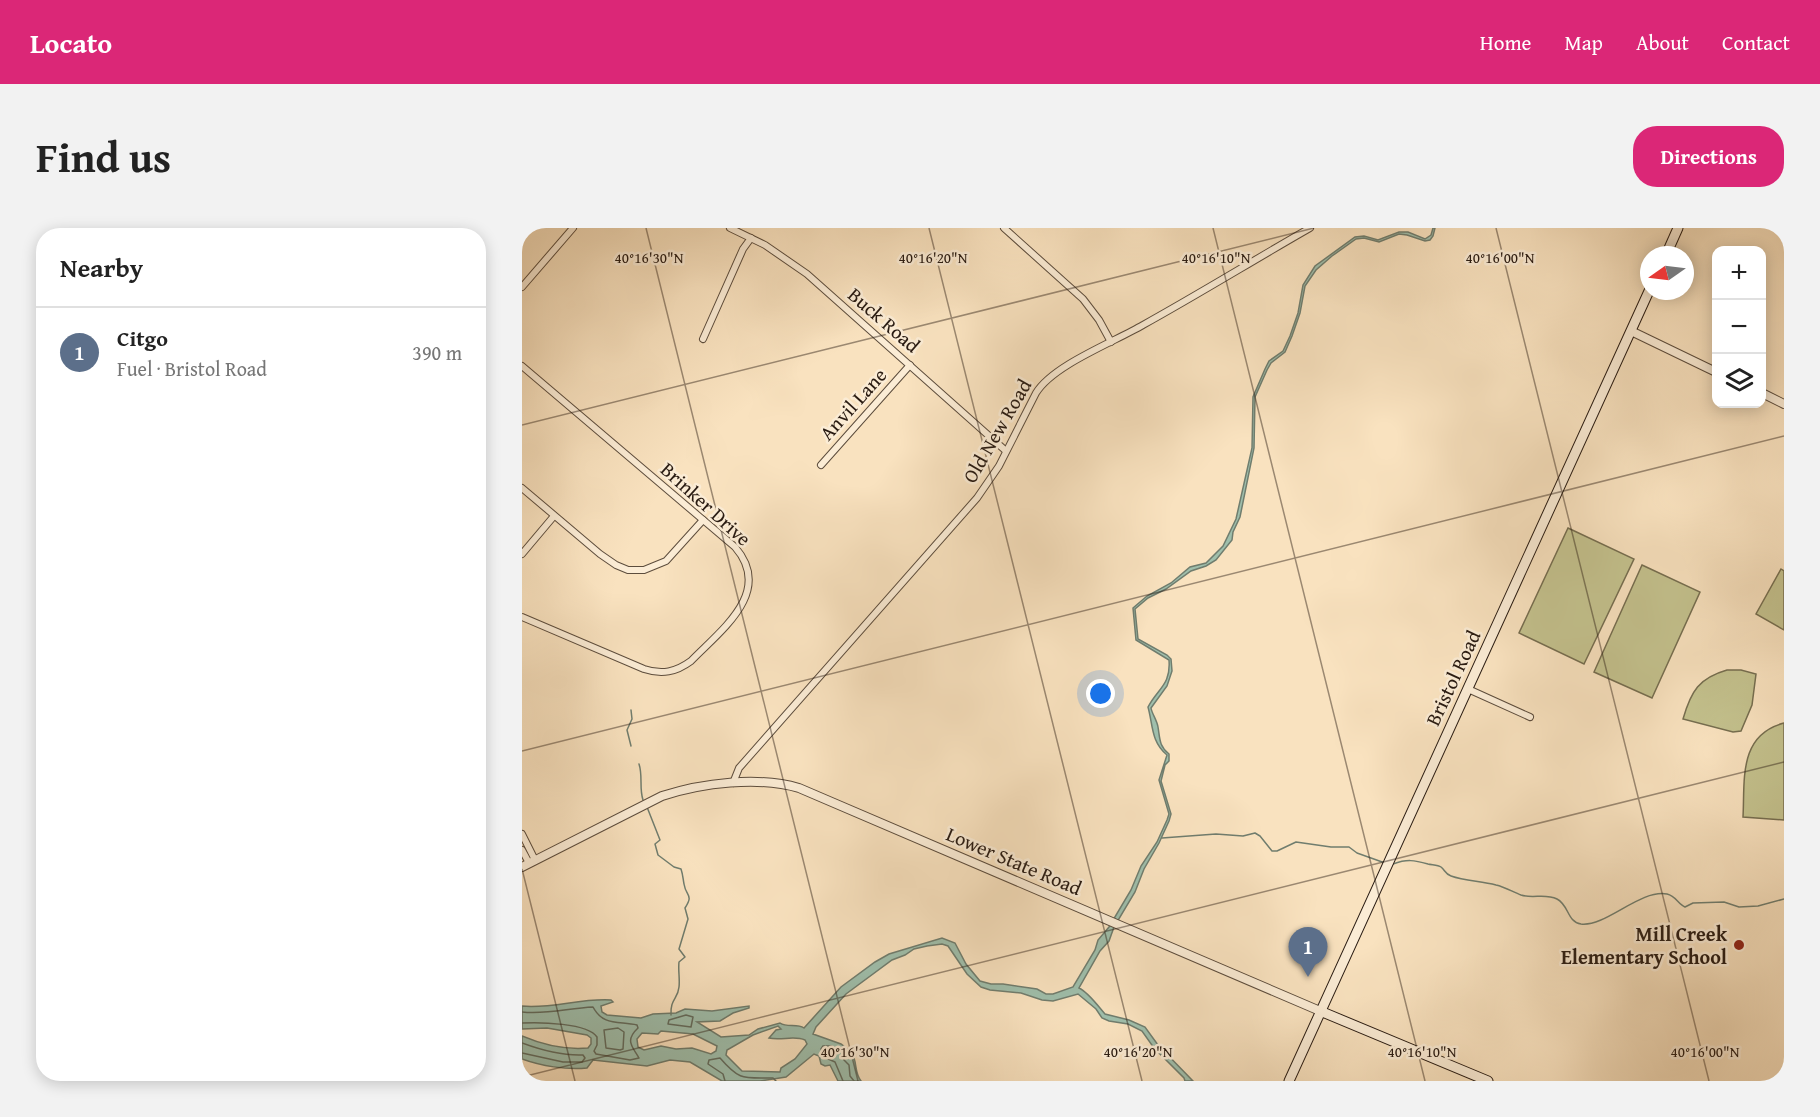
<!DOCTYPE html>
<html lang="en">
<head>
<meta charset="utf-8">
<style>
	:root { --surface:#fff; --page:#f2f2f2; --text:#222; --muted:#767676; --line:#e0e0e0; --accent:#db2777 }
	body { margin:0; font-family:"Gentium Book Plus",serif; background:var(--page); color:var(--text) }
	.controls { position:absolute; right:18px; top:18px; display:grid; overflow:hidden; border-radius:12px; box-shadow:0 3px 15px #0003 }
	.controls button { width:54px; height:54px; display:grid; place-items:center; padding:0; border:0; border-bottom:2px solid var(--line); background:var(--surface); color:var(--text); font:30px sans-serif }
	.compass { position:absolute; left:1118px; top:18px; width:54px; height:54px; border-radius:50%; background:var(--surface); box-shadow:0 3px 15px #0003; rotate:256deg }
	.you { position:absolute; left:579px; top:466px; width:21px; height:21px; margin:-15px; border:4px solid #fff; border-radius:50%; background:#1a73e8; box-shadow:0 0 0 9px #1a73e833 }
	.badge { display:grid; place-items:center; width:39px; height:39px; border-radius:50%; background:var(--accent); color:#fff; font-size:20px; font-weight:700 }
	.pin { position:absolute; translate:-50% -50px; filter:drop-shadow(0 2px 3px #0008) }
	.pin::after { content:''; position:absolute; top:32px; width:21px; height:18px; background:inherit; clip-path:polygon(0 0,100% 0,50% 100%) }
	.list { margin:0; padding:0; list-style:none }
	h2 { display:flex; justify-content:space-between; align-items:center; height:78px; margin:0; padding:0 24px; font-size:26px }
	h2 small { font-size:20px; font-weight:400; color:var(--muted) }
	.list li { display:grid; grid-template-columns:39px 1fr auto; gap:18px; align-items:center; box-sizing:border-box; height:90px; padding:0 24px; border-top:2px solid var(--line) }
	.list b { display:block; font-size:22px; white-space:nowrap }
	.list p { margin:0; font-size:20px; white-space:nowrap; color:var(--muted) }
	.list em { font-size:20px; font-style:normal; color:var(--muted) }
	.icon { flex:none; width:33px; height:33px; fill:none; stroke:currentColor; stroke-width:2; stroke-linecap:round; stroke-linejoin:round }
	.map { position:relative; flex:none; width:1262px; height:853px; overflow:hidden; border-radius:24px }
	header { display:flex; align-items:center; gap:36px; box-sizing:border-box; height:84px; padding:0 30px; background:var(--accent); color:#fff }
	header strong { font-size:28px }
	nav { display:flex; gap:33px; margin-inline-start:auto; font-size:21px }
	.intro { display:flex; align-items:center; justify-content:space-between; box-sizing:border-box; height:144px; padding:0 36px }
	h1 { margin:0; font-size:42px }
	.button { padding:15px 27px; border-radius:24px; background:var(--accent); color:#fff; font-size:21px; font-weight:700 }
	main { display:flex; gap:36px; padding:0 36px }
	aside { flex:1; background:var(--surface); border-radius:24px; box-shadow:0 3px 15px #0003 }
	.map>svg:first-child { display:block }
	.green { fill:#c4c28e; stroke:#766e50; stroke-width:1.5 }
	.water { fill:#9fbfac; stroke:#707d6e; stroke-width:1.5; fill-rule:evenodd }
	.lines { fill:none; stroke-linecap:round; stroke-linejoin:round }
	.shore { stroke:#646d5f; stroke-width:1.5 }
	.stream { stroke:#707d6e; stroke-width:1.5 }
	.minor-casing { stroke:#5d4d3d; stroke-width:8 }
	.tertiary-casing { stroke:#5d4d3d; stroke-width:10 }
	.secondary-casing { stroke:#291b12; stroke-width:11 }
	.minor { stroke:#fbecd5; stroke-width:6 }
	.tertiary { stroke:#fbecd5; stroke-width:8 }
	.secondary { stroke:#fbecd5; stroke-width:9 }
	.ticks { fill:none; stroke:#291b12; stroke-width:1.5; stroke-opacity:0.45 }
	.poi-dot { fill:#8f2418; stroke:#fbecd5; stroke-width:2 }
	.labels { text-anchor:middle; stroke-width:5; stroke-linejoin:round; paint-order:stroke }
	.street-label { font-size:20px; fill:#291b12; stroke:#fbecd5 }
	.poi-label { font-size:20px; font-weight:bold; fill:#291b12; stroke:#fbecd5; text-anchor:end }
	.ticks-label { font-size:15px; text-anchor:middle; fill:#291b12; stroke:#fbecd5; stroke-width:5; stroke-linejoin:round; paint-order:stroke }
</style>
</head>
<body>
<header>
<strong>Locato</strong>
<nav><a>Home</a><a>Map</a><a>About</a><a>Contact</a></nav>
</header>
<div class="intro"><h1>Find us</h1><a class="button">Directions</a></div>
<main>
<aside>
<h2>Nearby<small></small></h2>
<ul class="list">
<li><span class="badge" style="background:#5c6f8a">1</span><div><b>Citgo</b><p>Fuel · Bristol Road</p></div><em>390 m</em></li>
</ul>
</aside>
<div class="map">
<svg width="1262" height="853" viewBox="0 0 1262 853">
	<rect width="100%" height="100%" fill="#f9e2bf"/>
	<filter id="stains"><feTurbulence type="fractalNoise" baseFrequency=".00333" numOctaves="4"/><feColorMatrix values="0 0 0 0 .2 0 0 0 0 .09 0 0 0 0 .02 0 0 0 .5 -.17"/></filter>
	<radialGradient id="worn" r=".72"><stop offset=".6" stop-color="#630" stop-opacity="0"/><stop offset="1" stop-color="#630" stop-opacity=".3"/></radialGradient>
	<g class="green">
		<polygon points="1046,300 1112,331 1062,436 997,405"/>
		<polygon points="1120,337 1178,364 1130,470 1072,444"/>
		<polygon points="1259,341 1262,343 1262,402 1234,386"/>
		<path d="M1205 442H1219L1234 446 1230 477 1219 503 1211 504 1161 491C1169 463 1177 450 1205 442Z"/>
		<path d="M1262 495V592L1221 589C1223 552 1216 507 1262 495Z"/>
	</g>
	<path class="water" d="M911 0H913L911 8 908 12 903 13 885 7 877 6 857 14 842 10 834 11 810 28 794 42 783 58 778 85 770 108 763 124 749 135 745 142 733 169 732 220 718 289 711 304 710 312 694 332 684 338 669 343 644 361 626 370 613 381 616 411 645 427 649 431 650 443 645 458 629 480C630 486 635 492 636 499 638 511 637 518 647 526V533L643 537 639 553 649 586 647 593 637 615 622 641 613 664 592 699 587 713 578 723 557 760C566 764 576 778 583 786L607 792 623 799 636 817 671 853H663L662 850 632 820 620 803 606 796 587 793 580 790 574 781 556 766 531 773 520 772 499 765 468 762 459 759 445 746 426 718 420 716 405 718 392 721 383 727 370 732 324 766 294 799 291 806 319 816 327 822V830H332C335 839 333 845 339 853H316L308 837 303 838 299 836 297 828 292 826 264 849 238 853H200L168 834 148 832 125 838 71 832 65 840C44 842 19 838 0 831V808C21 817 43 822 66 820L69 816V810L65 807 25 800 0 801V778C30 781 58 770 89 772L91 774 79 778 80 784 85 787 119 790 131 786 154 785 163 781 190 783 227 778V780L211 785 198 793 175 794 199 809 227 807 236 801 258 795C265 800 275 795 282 800L319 759 353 734 367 726 420 710 433 715 444 736 458 753 469 756H481L515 761 524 766H531L551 759 573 722 576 712 587 699 609 662 619 638 635 614 645 592 647 586 637 552 645 527C629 514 631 497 626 479 636 460 649 457 647 432L614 412 611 380 625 368 649 355 668 339 684 335 701 318 714 291 730 220 731 169 743 141 747 133 761 123 768 108 776 85 781 57 793 38 833 9 842 8 856 12 877 4H886L903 11 909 7ZM256 798 259 801 254 802 247 810C259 813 272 807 283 812L285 816 273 831 259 840 258 844 220 843 204 827 205 822 231 807ZM139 803 171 806 195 818 194 823 189 826 170 820 154 821 139 818 122 822 116 819 115 811 120 805 136 806Z"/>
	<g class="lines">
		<g class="shore">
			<path d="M0 784C24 787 47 780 71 779 81 798 96 793 115 797L116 800C102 813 111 819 117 830L108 832 74 826 72 823 75 817V809C66 795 17 794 0 795"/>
			<polygon points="164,787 171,789 169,799 146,796 147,792"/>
			<polygon points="96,800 102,804 101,821 98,822 84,820 82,802"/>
			<path d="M0 815C19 822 40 828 61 827L63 830 60 834H41L0 825"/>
			<path d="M203 853 201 846 186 836 187 832 198 830C218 853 221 850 251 850L254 853"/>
			<polyline points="321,853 313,834 304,830 299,821 301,818 309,818 320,824 322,832 327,837 328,848 332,853"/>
		</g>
		<g class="stream">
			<polyline points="109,482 110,491 105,502 109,518"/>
			<path d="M117 536C121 548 117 560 121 572"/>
			<path d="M125 579 138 612 133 616 136 627 152 639 159 641C161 647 161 651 162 656 164 669 172 666 163 680L166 691 157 721 163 729 157 734C156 742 158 751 157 759 156 771 148 771 149 787"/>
			<polyline points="640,610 694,606 721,608 733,605 738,608 750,623 755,623 774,614 809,619 827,619 835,625 863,635"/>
			<path d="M871 636C885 631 892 632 906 636 910 637 916 637 919 639 923 642 923 646 929 648 943 653 959 653 974 657 983 659 991 664 999 667 1011 671 1023 665 1035 671 1047 677 1045 694 1059 696 1084 699 1118 661 1145 666 1154 668 1156 676 1163 679L1171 675 1202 674 1217 679 1236 678 1262 671"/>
		</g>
		<defs>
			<g id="minor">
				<polyline points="208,0 243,17 285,46 484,223"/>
				<polyline points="482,0 561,71 577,92 589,114"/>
				<polyline points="0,59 51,0"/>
				<polyline points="181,111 221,21 229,10"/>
				<path d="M0 138 213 319C252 364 199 402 169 433 154 444 140 447 122 441L0 389"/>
				<polyline points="299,237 388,137"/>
				<polyline points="0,260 78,326 94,337 106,342 122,342 144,333 181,292"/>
				<polyline points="0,326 32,288"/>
				<polyline points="946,461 1008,489"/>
				<path d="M211 555 217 540 455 270 477 238 514 165C531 137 592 114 621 97 677 66 732 32 788 0"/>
				<polyline points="0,606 13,632"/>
				<polyline points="0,622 7,635"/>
			</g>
			<g id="tertiary">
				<polyline points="1109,103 1194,144"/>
				<polyline points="1240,165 1262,176"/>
				<path d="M0 639 140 568C180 555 236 548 277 560L798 783"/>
			</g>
			<g id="secondary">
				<polyline points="1144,27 1156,0"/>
				<polyline points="798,783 966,853"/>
				<polyline points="767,853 1127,63"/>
			</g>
		</defs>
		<use href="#minor" class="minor-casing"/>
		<use href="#tertiary" class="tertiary-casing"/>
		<use href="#secondary" class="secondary-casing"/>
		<use href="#minor" class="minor"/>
		<use href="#tertiary" class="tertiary"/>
		<use href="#secondary" class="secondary"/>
	</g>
	<path class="ticks" d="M124 0 336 853M407 0 620 853M691 0 903 853M974 0 1187 853M1258 0 1262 17M0 197 792 0M0 523 1262 208M0 641 53 853M0 849 1262 534"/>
	<circle class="poi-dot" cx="1217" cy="717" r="6"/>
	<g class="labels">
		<g class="street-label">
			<text transform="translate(362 92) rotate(41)" y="7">Buck Road</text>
			<text transform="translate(331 176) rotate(-48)" y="7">Anvil Lane</text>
			<text transform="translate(475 203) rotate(-60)" y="7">Old New Road</text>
			<text transform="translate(184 276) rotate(42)" y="7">Brinker Drive</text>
			<text transform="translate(931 450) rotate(-65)" y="7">Bristol Road</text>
			<text transform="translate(492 633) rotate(23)" y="7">Lower State Road</text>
		</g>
		<g class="poi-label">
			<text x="1205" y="713">Mill Creek<tspan x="1205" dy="23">Elementary School</tspan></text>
		</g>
	</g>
	<g class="ticks-label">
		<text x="127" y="35">40°16'30"N</text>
		<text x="411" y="35">40°16'20"N</text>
		<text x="694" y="35">40°16'10"N</text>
		<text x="978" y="35">40°16'00"N</text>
		<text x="333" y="829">40°16'30"N</text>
		<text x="616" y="829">40°16'20"N</text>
		<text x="900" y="829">40°16'10"N</text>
		<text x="1183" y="829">40°16'00"N</text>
	</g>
	<rect width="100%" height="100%" filter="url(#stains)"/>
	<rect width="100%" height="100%" fill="url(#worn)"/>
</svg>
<div class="controls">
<button>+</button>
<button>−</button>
<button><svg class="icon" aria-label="layers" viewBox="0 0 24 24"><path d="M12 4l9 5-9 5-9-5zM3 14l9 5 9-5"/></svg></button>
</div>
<svg class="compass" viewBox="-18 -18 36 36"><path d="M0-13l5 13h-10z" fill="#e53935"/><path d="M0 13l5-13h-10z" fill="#767676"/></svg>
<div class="you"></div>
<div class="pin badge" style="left:786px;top:749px;background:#5c6f8a">1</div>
</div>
</main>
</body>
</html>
